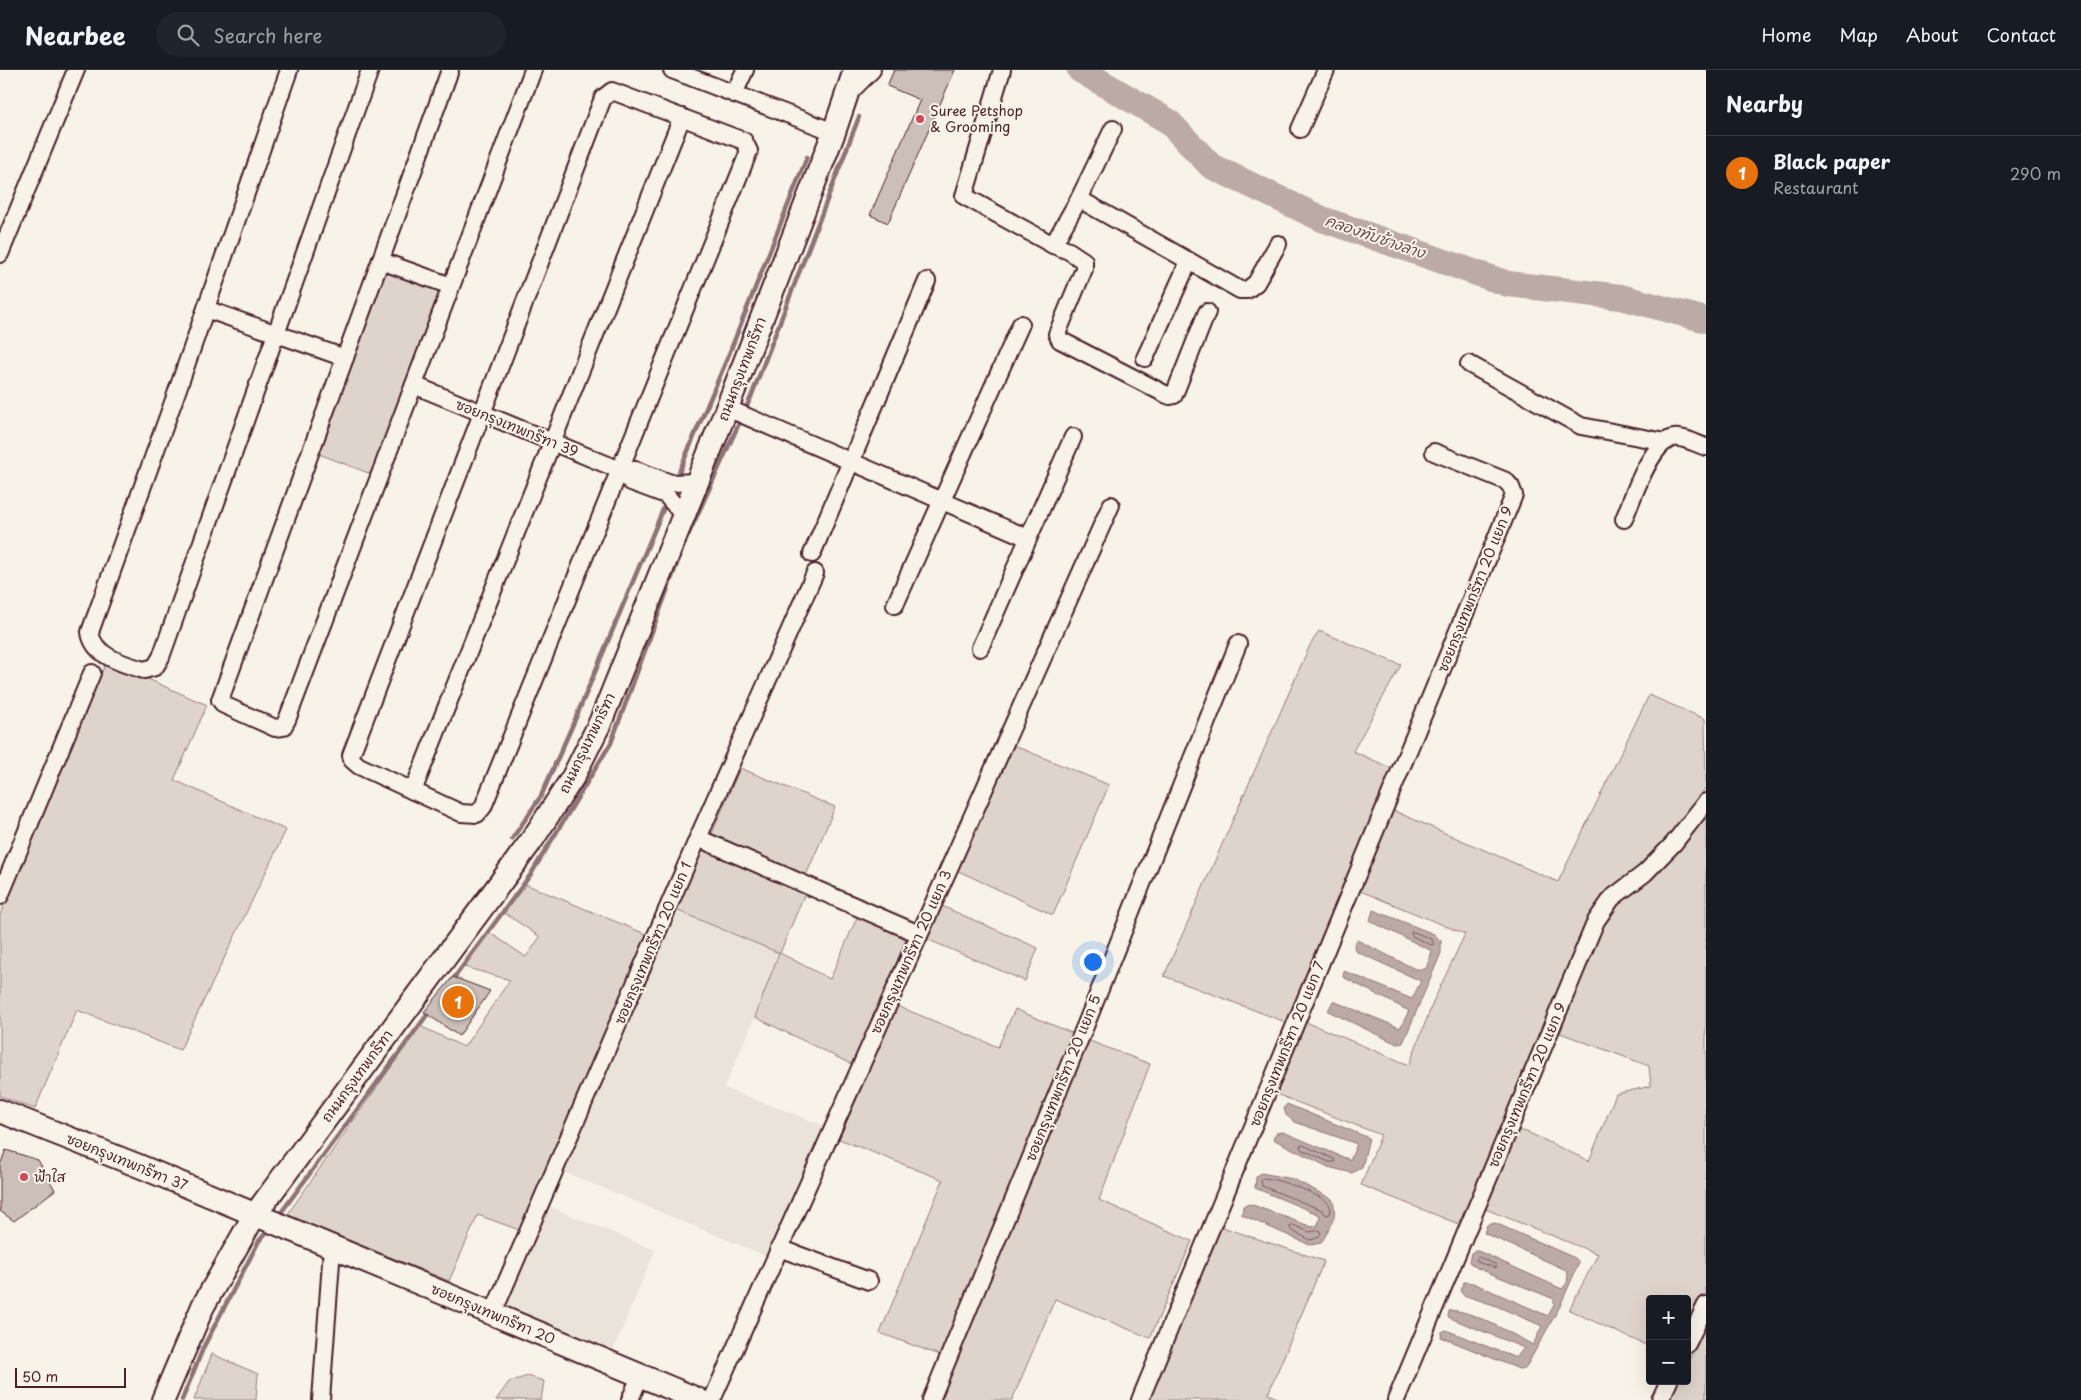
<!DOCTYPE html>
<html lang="en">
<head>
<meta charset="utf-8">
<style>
	:root { --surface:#171b24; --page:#20242c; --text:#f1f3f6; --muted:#9ea1a6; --line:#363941; --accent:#db2777 }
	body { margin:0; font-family:"Playpen Sans","Playpen Sans Thai",sans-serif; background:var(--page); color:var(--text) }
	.controls { position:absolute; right:15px; bottom:15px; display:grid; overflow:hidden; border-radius:5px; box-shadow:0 5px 20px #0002 }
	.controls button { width:45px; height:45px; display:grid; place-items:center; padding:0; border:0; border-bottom:1px solid var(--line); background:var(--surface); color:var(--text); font:25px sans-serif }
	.scale { position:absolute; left:15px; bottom:12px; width:111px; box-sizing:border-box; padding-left:5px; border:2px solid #4a1f2b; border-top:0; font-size:14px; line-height:18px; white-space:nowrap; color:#4a1f2b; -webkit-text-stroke:4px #f7f3e8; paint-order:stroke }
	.you { position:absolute; left:1092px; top:891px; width:18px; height:18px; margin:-12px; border:4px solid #fff; border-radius:50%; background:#1a73e8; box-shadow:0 0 0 8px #1a73e833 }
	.badge { display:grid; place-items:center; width:32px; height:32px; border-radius:50%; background:var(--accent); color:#fff; font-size:16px; font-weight:700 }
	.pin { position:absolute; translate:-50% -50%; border:2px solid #fff; box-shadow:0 1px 5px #0006 }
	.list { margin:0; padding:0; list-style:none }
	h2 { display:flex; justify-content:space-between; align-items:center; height:65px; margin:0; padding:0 20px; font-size:21px }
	h2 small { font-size:16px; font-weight:400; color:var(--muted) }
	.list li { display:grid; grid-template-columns:32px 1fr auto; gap:15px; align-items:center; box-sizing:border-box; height:75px; padding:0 20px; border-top:1px solid var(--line) }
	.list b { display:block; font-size:19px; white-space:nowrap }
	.list p { margin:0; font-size:16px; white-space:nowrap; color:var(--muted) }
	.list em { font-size:16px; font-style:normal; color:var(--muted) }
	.icon { flex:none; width:28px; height:28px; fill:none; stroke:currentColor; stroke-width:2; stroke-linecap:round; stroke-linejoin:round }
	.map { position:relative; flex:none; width:1706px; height:1330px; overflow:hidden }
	header { display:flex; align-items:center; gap:30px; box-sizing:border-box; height:70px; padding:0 25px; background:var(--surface); border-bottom:1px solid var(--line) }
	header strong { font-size:24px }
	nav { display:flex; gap:28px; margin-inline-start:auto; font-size:18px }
	.search { width:350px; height:45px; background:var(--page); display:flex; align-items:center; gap:12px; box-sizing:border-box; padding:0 18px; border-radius:28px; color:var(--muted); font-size:19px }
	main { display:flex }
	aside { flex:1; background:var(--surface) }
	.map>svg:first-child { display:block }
	.built { fill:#eae3da }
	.green { fill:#ded4cc; stroke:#947a7c }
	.water { fill:#bcaaa7; stroke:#8e7275 }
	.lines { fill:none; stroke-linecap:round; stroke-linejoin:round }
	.shore { stroke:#78575d; stroke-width:1 }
	.stream { stroke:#8e7275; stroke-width:4.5 }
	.river { stroke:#bcaaa7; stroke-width:26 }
	.building { fill:#ccbfb9; stroke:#4a1f2b }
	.street-casing { stroke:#4a1f2b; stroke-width:20 }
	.secondary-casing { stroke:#4a1f2b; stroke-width:26 }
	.street { stroke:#f7f3e8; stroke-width:16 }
	.secondary { stroke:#f7f3e8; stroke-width:22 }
	.poi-dot { fill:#d1495b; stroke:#f7f3e8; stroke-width:2 }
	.labels { text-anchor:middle; stroke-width:4; stroke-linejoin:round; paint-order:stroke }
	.poi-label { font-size:14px; fill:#4a1f2b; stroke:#f7f3e8; text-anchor:start }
	.street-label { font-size:14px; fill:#4a1f2b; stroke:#f7f3e8 }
	.water-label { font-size:15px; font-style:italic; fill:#6c4950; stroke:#f7f3e8 }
</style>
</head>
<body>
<header>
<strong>Nearbee</strong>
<div class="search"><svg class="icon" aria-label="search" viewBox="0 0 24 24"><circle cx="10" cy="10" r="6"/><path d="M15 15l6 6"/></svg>Search here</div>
<nav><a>Home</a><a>Map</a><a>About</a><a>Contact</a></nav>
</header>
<main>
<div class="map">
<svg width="1706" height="1330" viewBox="0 0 1706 1330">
	<rect width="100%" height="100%" fill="#f7f3e8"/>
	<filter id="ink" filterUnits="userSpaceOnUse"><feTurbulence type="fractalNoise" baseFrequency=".02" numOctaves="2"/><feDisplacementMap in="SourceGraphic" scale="10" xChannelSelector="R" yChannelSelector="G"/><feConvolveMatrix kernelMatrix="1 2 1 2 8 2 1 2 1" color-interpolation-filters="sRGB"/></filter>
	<g filter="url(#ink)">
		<g class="built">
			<polygon points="676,840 780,883 755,947 724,1018 828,1057 768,1187 562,1101"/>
			<polygon points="548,1136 655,1180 612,1283 505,1238"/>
		</g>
		<g class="green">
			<polygon points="387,200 440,219 371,404 319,384"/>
			<polygon points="1319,561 1401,595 1353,681 1395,700 1288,953 1164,906 1310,575"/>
			<polygon points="107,591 207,635 174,710 286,760 180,980 77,940 35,1039 0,1026 0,845 71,669"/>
			<polygon points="1649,625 1705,649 1706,716 1691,744 1655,784 1624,808 1601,831 1565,902 1461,1155 1361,1115 1381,1065 1276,1024 1306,952 1409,995 1434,930 1465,864 1358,820 1392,740 1558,812"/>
			<polygon points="1008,673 1109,715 1053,845 952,798"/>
			<polygon points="740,698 835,737 805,808 710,768"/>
			<polygon points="1706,744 1706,1225 1687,1264 1687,1229 1650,1229 1650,1277 1569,1240 1598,1184 1483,1138 1516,1060 1527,1062 1589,1091 1616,1024 1651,1016 1649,996 1560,963 1604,849 1693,764"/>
			<polygon points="704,776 805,823 780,883 830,909 859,843 907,866 855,996 755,947 779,883 676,840"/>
			<polygon points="525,814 648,865 522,1161 478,1145 449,1211 287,1145 420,956 464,977 510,910 461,896 489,862 526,887 540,867 503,842"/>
			<polygon points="937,834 1038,878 1025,911 922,867"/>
			<polygon points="897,936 998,977 1015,939 1074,964 942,1286 880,1263 943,1110 839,1069"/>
			<polygon points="1087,970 1150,994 1099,1130 1192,1171 1150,1268 1055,1229 1012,1330 937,1330"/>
			<polygon points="1219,1156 1324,1191 1268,1324 1282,1330 1148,1330"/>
			<polygon points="1706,1255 1706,1330 1670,1330 1679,1311 1687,1311 1687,1294"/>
			<polygon points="212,1284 258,1304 256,1330 194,1330"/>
			<polygon points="528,1306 544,1311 541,1330 496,1330 509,1312"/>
		</g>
		<g class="water">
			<polygon points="1373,840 1434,864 1441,871 1441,883 1403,973 1397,974 1328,941 1333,931 1400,958 1409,941 1343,907 1344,901 1412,929 1421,911 1355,881 1354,874 1357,870 1415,899 1426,899 1432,881 1370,851"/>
			<polygon points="1287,1034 1369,1068 1362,1097 1352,1103 1328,1097 1273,1069 1276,1063 1283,1062 1350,1090 1357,1074 1295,1052 1286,1045 1284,1038"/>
			<path d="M1261 1103 1293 1109 1332 1129C1339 1146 1330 1158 1321 1173L1310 1175 1242 1145 1243 1136 1250 1134 1312 1157 1318 1155 1320 1145 1255 1118 1256 1107Z"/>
			<path d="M1495 1153 1575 1188 1579 1193 1560 1236 1525 1299H1519L1441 1267 1442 1262 1446 1260 1516 1288 1524 1278 1448 1247 1449 1241C1467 1237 1515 1266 1533 1275L1542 1256 1494 1235 1463 1225 1460 1220 1464 1212 1473 1213 1548 1246 1554 1235V1229L1477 1198 1469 1192 1471 1183 1476 1180 1562 1219 1567 1213 1568 1204 1564 1199 1484 1163 1487 1155Z"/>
		</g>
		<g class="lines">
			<g class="shore">
				<polygon points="1414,862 1431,869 1434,874 1431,875 1412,866 1411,863"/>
				<polygon points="1303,1075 1334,1089 1335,1092 1329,1092 1301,1079 1300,1076"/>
				<path d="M1264 1108C1276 1108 1320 1124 1328 1133 1331 1136 1331 1140 1330 1144L1326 1145 1322 1140 1262 1116 1261 1110Z"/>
				<polygon points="1293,1155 1310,1162 1319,1160 1321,1164 1317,1168 1310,1170 1291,1160 1290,1157"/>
				<polygon points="1479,1187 1496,1195 1496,1198 1480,1193 1476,1190"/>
			</g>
			<g class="stream">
				<polyline points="676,409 727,289 807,87"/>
				<polyline points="512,769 541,726 577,645 667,430"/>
				<polyline points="451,912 531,804 611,673 685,472 751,327 859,47"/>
				<polyline points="277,1148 430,941"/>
				<polyline points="182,1330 204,1276 259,1171 270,1158"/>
			</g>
			<polyline class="river" points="1080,0 1168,51 1211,96 1322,149 1508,214 1621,227 1706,250"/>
		</g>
		<g class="building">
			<polygon points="894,0 955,0 888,153 870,145 920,30 887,16"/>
			<polygon points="453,907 490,921 459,966 424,942"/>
			<polygon points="6,1080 38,1090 55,1120 14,1151 0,1141 0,1095"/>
		</g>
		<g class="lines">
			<defs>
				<g id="street">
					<path d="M289 0 175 327 90 562C93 586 123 594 144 600L155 597 161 587 370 0"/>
					<polyline points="450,0 220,630 224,635 275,658 283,657 287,650 533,0"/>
					<polyline points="672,0 834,62"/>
					<polyline points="1002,0 964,126 1053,175 1079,129 1189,191 1145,288"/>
					<polygon points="612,21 744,71 749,81 483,737 477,744 461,743 359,696 352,690 351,685 603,28"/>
					<polyline points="849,23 872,0"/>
					<polyline points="734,24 745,0"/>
					<polyline points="1300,59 1326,0"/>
					<polyline points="1079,129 1113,59"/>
					<polyline points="1053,175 1069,181 1084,191 1084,199 1057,264 1060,270 1165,324 1170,326 1174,325 1207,242"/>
					<polyline points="0,184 76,0"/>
					<polyline points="381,191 451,216"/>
					<polyline points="1189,191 1240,220 1247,220 1256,213 1278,174"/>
					<polyline points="206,239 345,288"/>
					<polyline points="1469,294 1581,356 1665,372"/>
					<polyline points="414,315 620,400 636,400 671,413 698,412"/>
					<polyline points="727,338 1028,468"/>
					<polyline points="620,400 631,412 666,425 684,446"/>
					<path d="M1624 449C1632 430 1650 373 1673 368 1683 366 1696 374 1706 377"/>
					<polyline points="812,484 927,211"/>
					<polyline points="895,535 1021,254"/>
					<polyline points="980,578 1073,367"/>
					<polyline points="413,721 682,47"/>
					<polyline points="698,768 919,864"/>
					<polyline points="0,826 92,603"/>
					<polyline points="779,1178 869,1211"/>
					<polyline points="493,1243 698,768 815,503"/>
					<polyline points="1687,1274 1706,1235"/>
					<polyline points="321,1330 332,1178"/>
					<polyline points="630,1330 640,1306"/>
					<polyline points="712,1330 1111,435"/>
					<polyline points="931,1330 1086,954 1238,574"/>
					<polyline points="1140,1330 1514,425 1511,417 1506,411 1434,382"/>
					<polyline points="1396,1330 1596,851 1612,828 1645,803 1674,773 1706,732"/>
					<polyline points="1660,1330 1669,1311"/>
				</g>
				<g id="secondary">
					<polyline points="0,1041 139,1096 699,1330"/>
					<polyline points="163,1330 203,1236 254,1146 532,770 573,707 600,653 727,338 834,62 855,0"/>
				</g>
			</defs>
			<use href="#street" class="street-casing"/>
			<use href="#secondary" class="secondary-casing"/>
			<use href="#street" class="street"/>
			<use href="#secondary" class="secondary"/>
		</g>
	</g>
	<g class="poi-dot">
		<circle cx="920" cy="49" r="5"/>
		<circle cx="24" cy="1107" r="5"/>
	</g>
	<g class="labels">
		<g class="poi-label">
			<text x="930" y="46">Suree Petshop<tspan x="930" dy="16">&amp; Grooming</tspan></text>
			<text x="34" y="1112">ฟ้าใส</text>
		</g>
		<g class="street-label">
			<text transform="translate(742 299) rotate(-69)" y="5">ถนนกรุงเทพกรีฑา</text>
			<text transform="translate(517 358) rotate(22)" y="5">ซอยกรุงเทพกรีฑา 39</text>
			<text transform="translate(1475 519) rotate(-68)" y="5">ซอยกรุงเทพกรีฑา 20 แยก 9</text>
			<text transform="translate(587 673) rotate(-64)" y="5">ถนนกรุงเทพกรีฑา</text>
			<text transform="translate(653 873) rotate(-67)" y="5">ซอยกรุงเทพกรีฑา 20 แยก 1</text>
			<text transform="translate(911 882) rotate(-66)" y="5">ซอยกรุงเทพกรีฑา 20 แยก 3</text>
			<text transform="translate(1287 974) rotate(-68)" y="5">ซอยกรุงเทพกรีฑา 20 แยก 7</text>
			<text transform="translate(357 1006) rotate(-54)" y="5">ถนนกรุงเทพกรีฑา</text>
			<text transform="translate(1063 1008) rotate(-68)" y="5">ซอยกรุงเทพกรีฑา 20 แยก 5</text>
			<text transform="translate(1527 1015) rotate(-67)" y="5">ซอยกรุงเทพกรีฑา 20 แยก 9</text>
			<text transform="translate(127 1092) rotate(22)" y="5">ซอยกรุงเทพกรีฑา 37</text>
			<text transform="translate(493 1244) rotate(23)" y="5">ซอยกรุงเทพกรีฑา 20</text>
		</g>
		<g class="water-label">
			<text transform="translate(1375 167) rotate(19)" y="5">คลองทับช้างล่าง</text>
		</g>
	</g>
</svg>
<div class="controls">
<button>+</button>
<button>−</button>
</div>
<div class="scale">50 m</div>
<div class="you"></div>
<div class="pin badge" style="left:458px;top:932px;background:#e8710a">1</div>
</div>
<aside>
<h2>Nearby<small></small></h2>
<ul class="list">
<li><span class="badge" style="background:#e8710a">1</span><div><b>Black paper</b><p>Restaurant</p></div><em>290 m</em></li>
</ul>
</aside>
</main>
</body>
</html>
